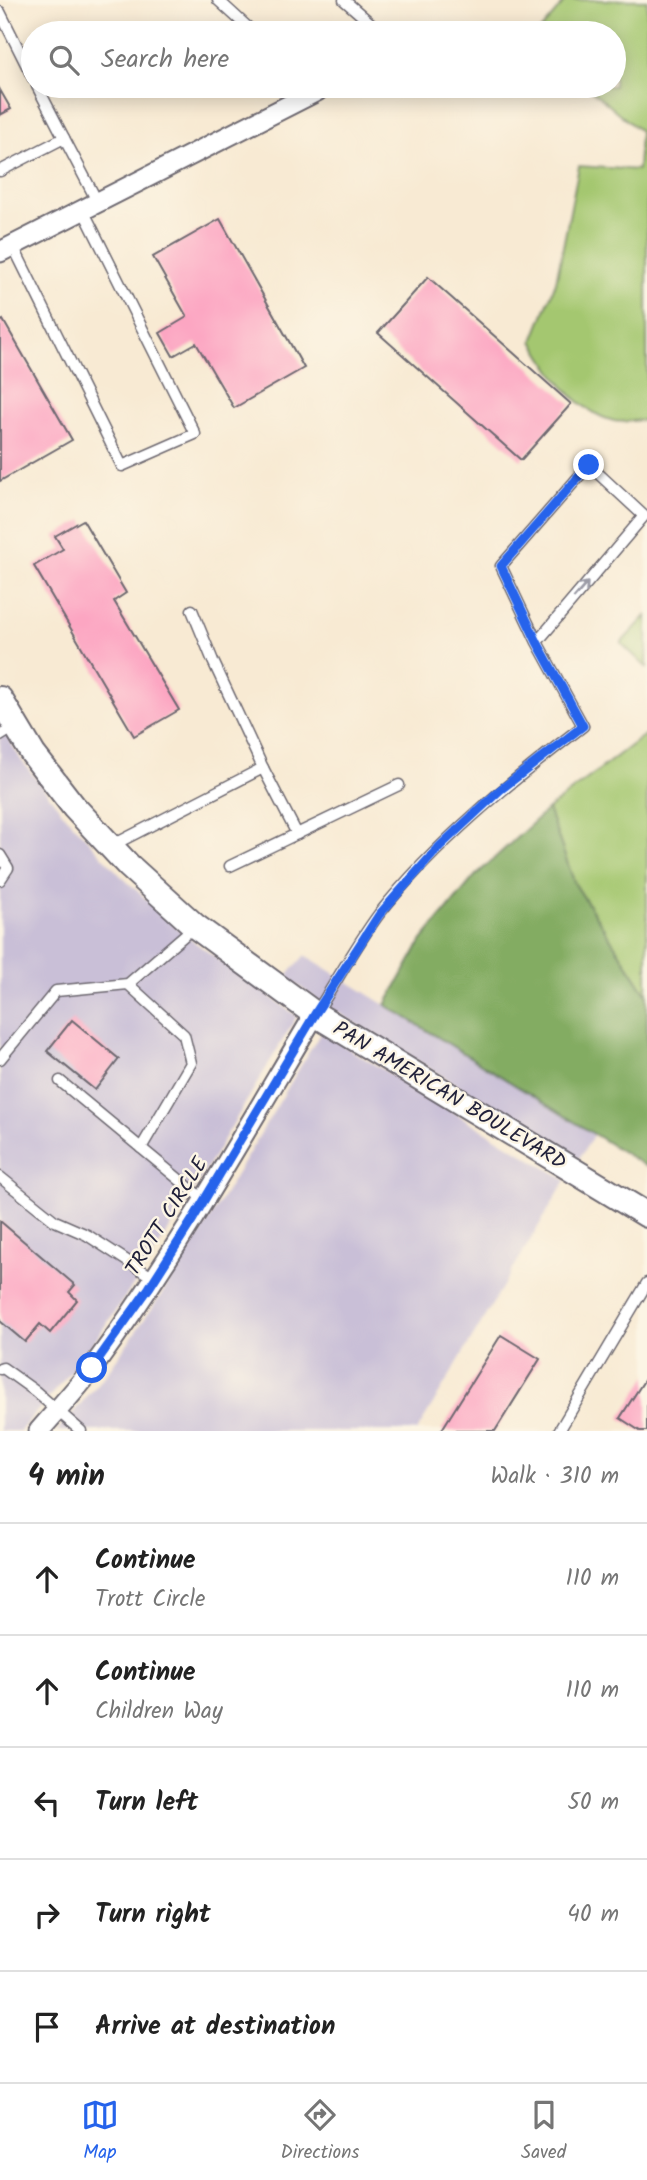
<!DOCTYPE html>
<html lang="en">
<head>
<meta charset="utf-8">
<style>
	:root { --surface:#fff; --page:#f6f6f6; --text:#222; --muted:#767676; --line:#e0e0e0; --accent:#2563eb }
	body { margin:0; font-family:Kalam,sans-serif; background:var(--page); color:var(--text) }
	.stop { position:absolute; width:21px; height:21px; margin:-16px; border:5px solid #2563eb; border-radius:50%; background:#fff }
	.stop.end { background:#2563eb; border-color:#fff; box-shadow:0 2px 7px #0008 }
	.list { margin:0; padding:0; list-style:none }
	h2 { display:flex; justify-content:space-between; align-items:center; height:91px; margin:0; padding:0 28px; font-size:30px }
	h2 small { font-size:23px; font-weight:400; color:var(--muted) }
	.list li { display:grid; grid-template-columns:46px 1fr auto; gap:21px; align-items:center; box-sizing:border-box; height:112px; padding:0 28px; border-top:2px solid var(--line) }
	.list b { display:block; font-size:26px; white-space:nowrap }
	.list p { margin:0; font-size:23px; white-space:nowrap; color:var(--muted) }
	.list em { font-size:23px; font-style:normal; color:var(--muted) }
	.icon { flex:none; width:38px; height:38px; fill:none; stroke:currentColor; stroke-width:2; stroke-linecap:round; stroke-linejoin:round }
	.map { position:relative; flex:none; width:647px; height:1431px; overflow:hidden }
	.search { position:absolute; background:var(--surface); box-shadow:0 4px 18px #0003; left:21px; right:21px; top:21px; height:77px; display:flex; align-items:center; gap:18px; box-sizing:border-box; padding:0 24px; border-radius:38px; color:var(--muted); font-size:26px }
	.sheet { height:651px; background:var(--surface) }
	nav { display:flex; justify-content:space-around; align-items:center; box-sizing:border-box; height:98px; border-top:2px solid var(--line); background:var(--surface); font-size:19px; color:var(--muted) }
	nav a { display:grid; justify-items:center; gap:4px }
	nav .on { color:var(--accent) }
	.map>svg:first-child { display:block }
	.industrial { fill:#c9bfd7 }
	.green { fill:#a4c770; stroke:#637456; stroke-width:2 }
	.forest { fill:#83ac62; stroke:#52674e; stroke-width:2 }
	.building { fill:#fca6c2 }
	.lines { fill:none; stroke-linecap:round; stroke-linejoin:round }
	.service-casing { stroke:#6d6870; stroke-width:13 }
	.minor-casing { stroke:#6d6870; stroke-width:23 }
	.tertiary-casing { stroke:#6d6870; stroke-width:28 }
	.service { stroke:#fff; stroke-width:10 }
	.minor { stroke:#fff; stroke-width:19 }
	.tertiary { stroke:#fff; stroke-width:24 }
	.oneway { stroke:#9c9ca7 }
	.route { stroke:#2563eb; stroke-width:9 }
	.labels { text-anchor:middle; stroke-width:5; stroke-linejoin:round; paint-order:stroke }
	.street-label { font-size:21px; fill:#22223b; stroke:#fcf5e5 }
</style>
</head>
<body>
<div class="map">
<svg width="647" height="1431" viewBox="0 0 647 1431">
	<rect width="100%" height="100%" fill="#fcf5e5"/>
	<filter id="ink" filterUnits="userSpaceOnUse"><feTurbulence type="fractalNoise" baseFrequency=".0143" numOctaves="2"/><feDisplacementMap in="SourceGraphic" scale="14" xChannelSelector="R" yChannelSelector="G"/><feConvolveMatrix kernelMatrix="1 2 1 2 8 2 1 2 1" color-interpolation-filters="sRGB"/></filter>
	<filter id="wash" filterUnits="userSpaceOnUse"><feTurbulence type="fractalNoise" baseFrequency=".00686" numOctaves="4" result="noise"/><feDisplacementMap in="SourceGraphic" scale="28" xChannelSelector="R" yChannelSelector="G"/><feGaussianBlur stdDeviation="1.57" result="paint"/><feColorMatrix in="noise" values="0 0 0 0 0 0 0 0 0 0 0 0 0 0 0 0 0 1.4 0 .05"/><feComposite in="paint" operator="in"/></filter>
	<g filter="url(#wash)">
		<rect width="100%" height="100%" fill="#f8ead3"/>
		<g class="industrial">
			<polygon points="0,724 21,760 64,814 120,875 186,936 297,1016 182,1210 137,1280 81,1360 20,1431 0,1431"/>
			<polygon points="305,955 594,1134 579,1159 322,1003 286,977"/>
			<polygon points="321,1032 566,1180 417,1431 57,1431 104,1377 160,1297 205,1227"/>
		</g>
		<g class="green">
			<path d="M566 0H647V420C637 420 623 423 614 421 575 411 552 373 533 341L556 282 579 166 638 170 640 131 586 86H614V33H538Z"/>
			<polygon points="647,615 647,668 621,643"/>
			<polygon points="647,733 647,995 575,884 548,809"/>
		</g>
		<polygon class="forest" points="548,809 575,884 647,995 647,1167 386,1005 422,940 475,876"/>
		<g id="blocks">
			<g class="building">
				<polygon points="0,90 11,109 0,115"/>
				<polygon points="220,219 304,368 234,408 196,343 173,356 160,333 187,317 153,257"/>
				<polygon points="428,277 571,404 521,460 378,333"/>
				<polygon points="3,320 72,440 0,481 0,322"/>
				<polygon points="83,520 126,593 114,601 179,710 134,736 34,566 63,549 55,536"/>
				<polygon points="72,1020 119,1059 95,1090 47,1051"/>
				<polygon points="0,1221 75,1285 69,1292 77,1300 50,1333 40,1324 25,1342 0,1321"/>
				<polygon points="501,1335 540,1359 495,1431 441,1431"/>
				<polygon points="647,1376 647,1431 640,1431 620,1418"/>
			</g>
		</g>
	</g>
	<g filter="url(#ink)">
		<use href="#blocks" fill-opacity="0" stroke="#6d6870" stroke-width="2"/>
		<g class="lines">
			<defs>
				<g id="service">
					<polyline points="218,0 254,33"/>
					<polyline points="344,0 376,28 378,33"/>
					<polyline points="0,12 33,78"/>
					<polyline points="37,86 64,138"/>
					<polyline points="0,171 64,138 98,203"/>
					<polyline points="13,246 122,466 195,434 83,210"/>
					<polyline points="0,736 16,726"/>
					<polyline points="263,768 297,834"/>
					<polyline points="111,846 263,768 213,661 192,610"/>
					<polyline points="0,855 8,868 0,880"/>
					<polyline points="230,866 399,785"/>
					<polyline points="128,984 184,1035 191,1063 141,1148"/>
					<path d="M316 1013C337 981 356 945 379 914 437 841 509 783 583 726L537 642 501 566 589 465 644 516 537 642"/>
					<polyline points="0,1059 56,991 128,984 194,927"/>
					<polyline points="60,1081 204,1200"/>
					<polyline points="0,1177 55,1221 87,1235 155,1279"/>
					<polyline points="0,1369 3,1368 35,1391 81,1431"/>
					<polyline points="559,1431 647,1283"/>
				</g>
				<g id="minor">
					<polyline points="0,252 317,91"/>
					<path d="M39 1431C57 1410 77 1389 94 1366 176 1254 244 1133 315 1014"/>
				</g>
				<polyline id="tertiary" points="0,699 33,754 74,807 129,866 195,926 315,1014 647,1215"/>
			</defs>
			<use href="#service" class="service-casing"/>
			<use href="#minor" class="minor-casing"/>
			<use href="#tertiary" class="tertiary-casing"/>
			<use href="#service" class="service"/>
			<use href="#minor" class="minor"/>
			<use href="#tertiary" class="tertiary"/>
		</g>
		<defs><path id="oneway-shaft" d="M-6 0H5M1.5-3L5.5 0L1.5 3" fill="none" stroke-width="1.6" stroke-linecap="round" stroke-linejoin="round" transform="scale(1.75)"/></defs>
		<use class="oneway" href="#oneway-shaft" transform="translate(581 590) rotate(-49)"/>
	</g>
	<g class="lines" filter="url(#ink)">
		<polyline class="route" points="92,1368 149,1288 193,1219 315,1014 379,915 440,846 500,790 583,726 537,642 501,566 589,465"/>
	</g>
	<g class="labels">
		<g class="street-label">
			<text transform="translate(450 1095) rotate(31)" y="7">PAN AMERICAN BOULEVARD</text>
			<text transform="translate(166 1216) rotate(-58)" y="7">TROTT CIRCLE</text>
		</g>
	</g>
</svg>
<div class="stop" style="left:92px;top:1368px"></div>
<div class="stop end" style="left:589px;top:465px"></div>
<div class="search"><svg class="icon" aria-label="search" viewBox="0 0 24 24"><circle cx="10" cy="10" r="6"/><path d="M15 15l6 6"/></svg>Search here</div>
</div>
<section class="sheet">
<h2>4 min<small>Walk · 310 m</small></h2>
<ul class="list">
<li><svg class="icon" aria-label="ahead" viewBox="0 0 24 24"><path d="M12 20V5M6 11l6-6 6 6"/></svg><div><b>Continue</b><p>Trott Circle</p></div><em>110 m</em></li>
<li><svg class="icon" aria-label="ahead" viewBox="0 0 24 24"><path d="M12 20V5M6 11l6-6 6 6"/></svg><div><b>Continue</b><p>Children Way</p></div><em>110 m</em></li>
<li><svg class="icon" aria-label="left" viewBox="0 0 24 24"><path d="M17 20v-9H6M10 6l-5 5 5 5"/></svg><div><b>Turn left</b></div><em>50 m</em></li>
<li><svg class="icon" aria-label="right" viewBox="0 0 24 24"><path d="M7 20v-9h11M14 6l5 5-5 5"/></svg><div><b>Turn right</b></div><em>40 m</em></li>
<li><svg class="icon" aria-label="arrive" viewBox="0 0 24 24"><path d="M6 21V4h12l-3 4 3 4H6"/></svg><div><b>Arrive at destination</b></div></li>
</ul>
</section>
<nav>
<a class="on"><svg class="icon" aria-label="map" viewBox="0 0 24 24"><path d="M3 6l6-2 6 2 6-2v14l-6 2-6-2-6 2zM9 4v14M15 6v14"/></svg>Map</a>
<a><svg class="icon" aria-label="directions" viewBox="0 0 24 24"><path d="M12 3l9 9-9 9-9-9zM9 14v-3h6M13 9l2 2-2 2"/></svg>Directions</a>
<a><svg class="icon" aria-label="saved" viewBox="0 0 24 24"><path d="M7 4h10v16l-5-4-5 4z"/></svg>Saved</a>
</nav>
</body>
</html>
